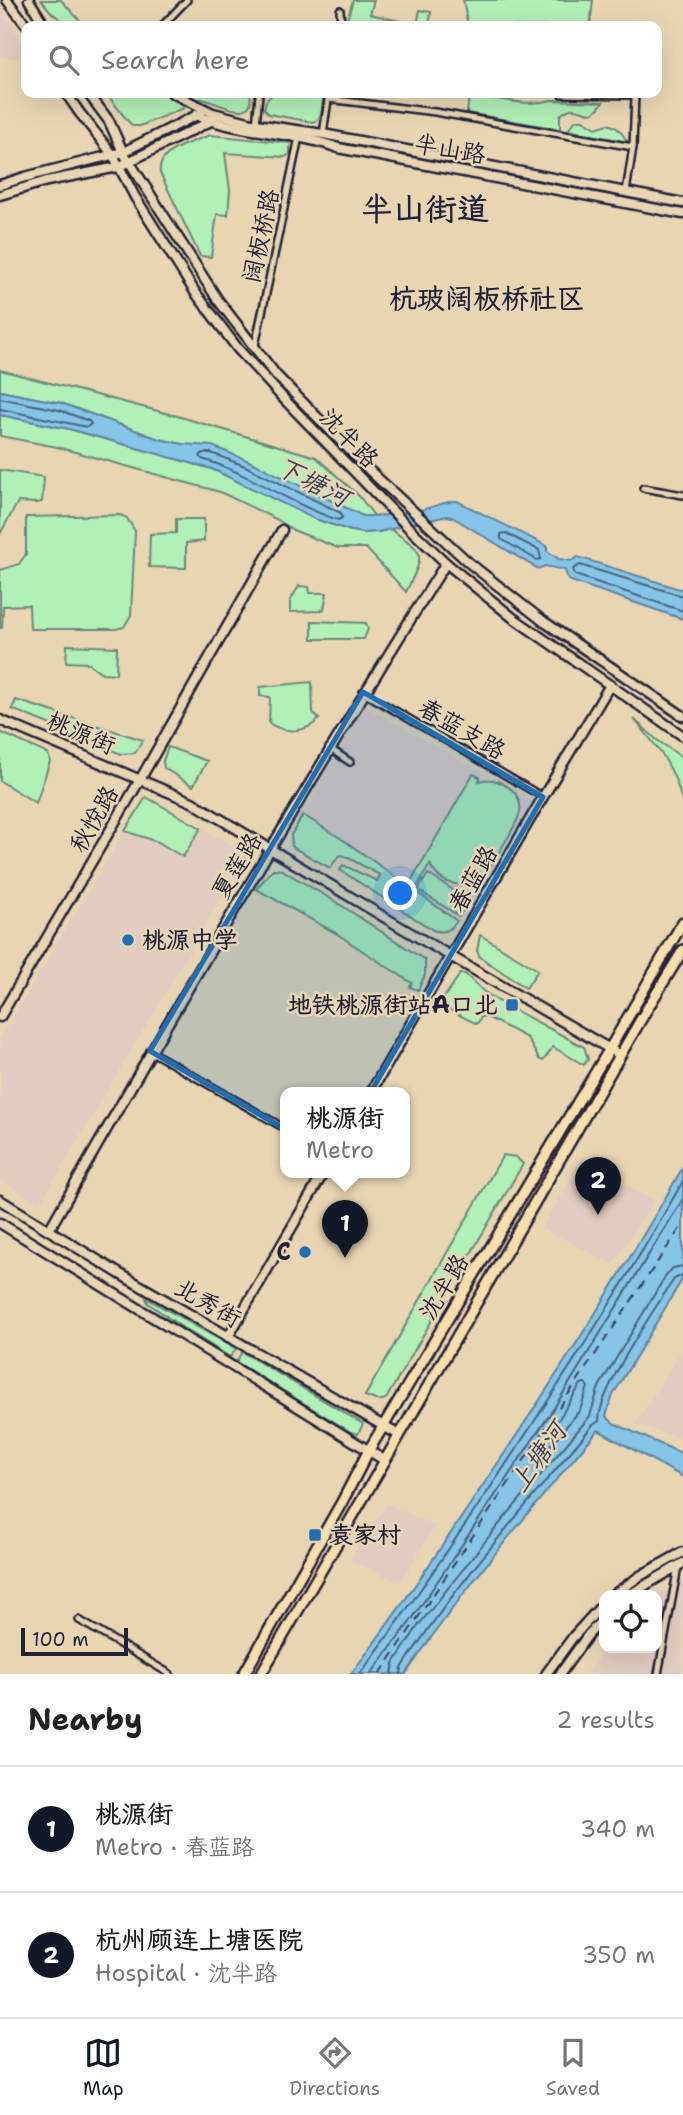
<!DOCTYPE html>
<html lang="en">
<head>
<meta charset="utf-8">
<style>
	:root { --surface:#fff; --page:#f6f6f6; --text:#202124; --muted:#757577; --line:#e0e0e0; --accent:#111827 }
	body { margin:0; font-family:"Shantell Sans","LXGW WenKai TC",sans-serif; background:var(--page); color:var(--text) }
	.controls { position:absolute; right:21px; bottom:21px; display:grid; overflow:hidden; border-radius:14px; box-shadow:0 7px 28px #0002 }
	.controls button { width:63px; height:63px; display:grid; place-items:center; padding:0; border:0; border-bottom:2px solid var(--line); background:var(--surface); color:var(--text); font:35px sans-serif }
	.scale { position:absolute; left:21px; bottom:18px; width:107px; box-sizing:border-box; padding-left:7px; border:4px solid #22223b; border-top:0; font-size:19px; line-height:24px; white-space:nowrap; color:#22223b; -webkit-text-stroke:5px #e8d6b3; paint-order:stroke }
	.you { position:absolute; left:401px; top:894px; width:24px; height:24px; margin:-18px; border:5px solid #fff; border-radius:50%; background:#1a73e8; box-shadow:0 0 0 10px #1a73e833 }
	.badge { display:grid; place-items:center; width:46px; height:46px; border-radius:50%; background:var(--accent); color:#fff; font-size:23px; font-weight:700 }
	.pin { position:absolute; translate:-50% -58px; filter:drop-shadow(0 2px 4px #0008) }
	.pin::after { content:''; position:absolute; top:37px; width:24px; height:21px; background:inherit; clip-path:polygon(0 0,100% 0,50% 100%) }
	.popup { position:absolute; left:280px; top:1087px; width:130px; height:91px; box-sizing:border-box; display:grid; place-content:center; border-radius:14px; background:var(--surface); filter:drop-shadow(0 2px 5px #0005); font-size:23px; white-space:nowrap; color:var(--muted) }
	.popup b { font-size:26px; color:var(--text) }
	.popup::after { content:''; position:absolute; left:50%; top:100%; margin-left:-14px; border:14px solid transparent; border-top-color:var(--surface) }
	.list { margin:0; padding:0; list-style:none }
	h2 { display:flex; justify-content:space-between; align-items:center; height:91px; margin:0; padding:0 28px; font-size:30px }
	h2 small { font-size:23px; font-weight:400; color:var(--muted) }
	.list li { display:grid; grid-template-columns:46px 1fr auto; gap:21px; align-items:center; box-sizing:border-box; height:126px; padding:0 28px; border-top:2px solid var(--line) }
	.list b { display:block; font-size:26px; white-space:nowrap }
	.list p { margin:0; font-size:23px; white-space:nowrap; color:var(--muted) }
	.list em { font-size:23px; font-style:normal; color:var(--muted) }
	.icon { flex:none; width:38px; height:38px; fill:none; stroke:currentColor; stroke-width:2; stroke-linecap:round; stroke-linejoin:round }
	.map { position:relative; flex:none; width:683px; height:1674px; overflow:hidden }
	.search { position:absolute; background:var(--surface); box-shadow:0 7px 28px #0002; left:21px; right:21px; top:21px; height:77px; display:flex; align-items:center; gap:18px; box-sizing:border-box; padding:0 24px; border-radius:14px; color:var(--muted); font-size:26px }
	.sheet { height:343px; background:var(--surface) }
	nav { display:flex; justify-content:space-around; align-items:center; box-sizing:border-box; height:98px; border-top:2px solid var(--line); background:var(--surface); font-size:19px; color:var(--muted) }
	nav a { display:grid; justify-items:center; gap:4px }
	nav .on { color:var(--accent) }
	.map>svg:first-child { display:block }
	.built { fill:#e1ccc1 }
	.green { fill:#b1f0b7; stroke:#6a8979; stroke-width:2 }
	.water { fill:#86c5e7; stroke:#5e84a2; stroke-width:2 }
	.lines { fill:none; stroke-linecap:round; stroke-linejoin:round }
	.shore { stroke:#4a6380; stroke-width:2 }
	.ferry { stroke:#36435d; stroke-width:2; stroke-dasharray:9 7; stroke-linecap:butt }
	.street-casing { stroke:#22223b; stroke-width:10 }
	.secondary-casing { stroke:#22223b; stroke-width:13 }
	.primary-casing { stroke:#22223b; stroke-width:14 }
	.street { stroke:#e8d6b3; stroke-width:5 }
	.secondary { stroke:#e8d6b3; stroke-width:8 }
	.primary { stroke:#f8deab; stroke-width:9 }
	.marked { fill:#1f6fb2; fill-opacity:0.2; stroke:#1f6fb2; stroke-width:5; stroke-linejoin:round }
	.poi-dot { fill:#1f6fb2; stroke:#e8d6b3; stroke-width:2.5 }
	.labels { text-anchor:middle; stroke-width:5; stroke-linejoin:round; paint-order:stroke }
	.street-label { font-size:24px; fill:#22223b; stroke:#e8d6b3 }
	.poi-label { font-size:24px; font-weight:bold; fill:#22223b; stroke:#e8d6b3; text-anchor:start }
	.water-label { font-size:26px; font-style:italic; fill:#36435d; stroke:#e8d6b3 }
	.quarter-label { font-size:28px; font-weight:bold; fill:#22223b; stroke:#e8d6b3 }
	.district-label { font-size:32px; font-weight:bold; fill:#22223b; stroke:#e8d6b3 }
</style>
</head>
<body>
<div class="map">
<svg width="683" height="1674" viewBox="0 0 683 1674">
	<rect width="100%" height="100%" fill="#e8d6b3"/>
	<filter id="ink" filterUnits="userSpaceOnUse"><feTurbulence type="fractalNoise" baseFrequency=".0143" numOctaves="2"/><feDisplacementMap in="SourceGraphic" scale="14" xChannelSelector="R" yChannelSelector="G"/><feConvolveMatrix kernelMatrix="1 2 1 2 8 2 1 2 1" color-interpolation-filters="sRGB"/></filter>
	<g filter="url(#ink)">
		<g class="built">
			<polygon points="0,6 14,27 26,53 26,58 0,58"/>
			<polygon points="369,709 523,795 530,801 528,807 457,921 345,841 303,815 363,710"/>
			<polygon points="201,828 248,854 40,1204 0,1180 0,1038 125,831 158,842 183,857"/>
			<polygon points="582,1160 654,1201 613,1265 542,1228"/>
			<polygon points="683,1348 683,1439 635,1424"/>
			<polygon points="387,1504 435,1526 400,1583 349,1560"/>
			<polygon points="683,1582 682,1674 586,1674 607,1648 657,1648 657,1595 655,1595"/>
		</g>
		<g class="green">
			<polygon points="41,0 61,0 83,24 81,26 69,26 52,13"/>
			<polygon points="353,0 374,0 370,14 417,25 420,10 431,12 429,26 345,26"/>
			<polygon points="463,0 593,0 590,26 468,26"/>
			<polygon points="106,93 165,93 181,100 184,108 140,126 133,126 128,121"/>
			<path d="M192 93H250C256 126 216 101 201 99 197 98 194 99 190 98Z"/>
			<polygon points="273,93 324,93 321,114 318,120 312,122 269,114 264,109 266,101"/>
			<path d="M453 93C484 93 520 109 551 100L603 102C590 122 587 108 571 109 568 109 563 113 560 115V129L467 113 469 96Z"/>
			<path d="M576 120H583L596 128 608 124C618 127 622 132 627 142L568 130Z"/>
			<path d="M210 135 290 143V154L285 157 225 153 230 190 228 215 217 214 211 257 200 256 160 173C157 149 192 143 210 135Z"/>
			<polygon points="0,370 177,416 316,457 359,496 375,517 363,516 182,444 159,439 61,403 0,391"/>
			<path d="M0 415 69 429 212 469 315 519 348 530 362 533 378 532 390 529C427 554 425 552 406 592L366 548H338L293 530 278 520 220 492 57 447 0 436Z"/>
			<polygon points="0,470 44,477 42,502 36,503 18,502 0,534"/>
			<polygon points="120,515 127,518 135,531 131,615 124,627 116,629 30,629 29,605 3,606 2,628 0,628 0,570 19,564 26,554 26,517"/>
			<polygon points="176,519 204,519 204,541 186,543 186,568 149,567 150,534 176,533"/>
			<polygon points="299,586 309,587 310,593 327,593 324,609 320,611 290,612 290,601"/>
			<polygon points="312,621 366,623 368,629 364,639 312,639"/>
			<polygon points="67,645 117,647 116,674 102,673 88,663 66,662"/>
			<path d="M312 682 313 712 319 719C306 733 285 734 269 723L270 697 260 696V687Z"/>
			<polygon points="16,700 143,740 135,753 121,754 12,709"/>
			<path d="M634 719 657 740 683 758V804C673 764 659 749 634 719Z"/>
			<polygon points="0,732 48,754 50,761 36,803 0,781"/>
			<polygon points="168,747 207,761 193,786 164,768 163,761"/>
			<path d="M473 774 480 777 479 781C489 778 497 780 505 785 515 790 522 801 520 812 517 826 494 860 485 874 468 891 440 887 430 864L417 887 410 883Z"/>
			<polygon points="146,797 201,828 183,857 158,842 125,831"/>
			<path d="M303 815 345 841 457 921C450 930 444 934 433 930L340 870 343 865 377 881 380 875 343 855 339 856 330 868 292 847 291 835Z"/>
			<polygon points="273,869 282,870 336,902 425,960 425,975 418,990 410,987 412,983 334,932 256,889"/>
			<polygon points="428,874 469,900 459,916 418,890"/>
			<polygon points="480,935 538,970 526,988 480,957 477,951"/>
			<polygon points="460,974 465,974 483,991 498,1001 584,1047 588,1059 584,1065 553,1047 543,1061 539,1059 527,1038 485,1016 481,1017 477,1024 439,1005"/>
			<polygon points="503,1155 516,1157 523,1164 386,1399 378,1401 365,1396"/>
			<polygon points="146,1298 236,1349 230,1357 180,1326 148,1303"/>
			<polygon points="242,1352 363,1424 358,1434 351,1432 236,1362"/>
		</g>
		<g class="water">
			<path d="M0 391 61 403 159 439 182 444 212 446 247 460 363 516C383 517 405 513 425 509 436 506 446 501 457 501L547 546V551L559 559 571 561 578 557 683 590V619L568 580 565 570 545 566 538 569 452 517 447 516 378 532 362 533 348 530 315 519 212 469 69 429 0 415Z"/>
			<path d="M683 1167V1278L613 1395 606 1416 613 1423 683 1454V1477L598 1430C532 1509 463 1588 406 1674H351C396 1614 438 1553 479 1491 551 1385 620 1278 683 1167Z"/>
		</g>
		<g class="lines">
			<g class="shore">
				<polyline points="0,398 59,410 89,421 91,424 87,427 0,409"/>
				<path d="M203 453H211L245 466 341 513 342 518 338 520C291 505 250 473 202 459L200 456Z"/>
				<polygon points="505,533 539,550 541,559 537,560 501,539 501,534"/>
				<polyline points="683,596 580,565 573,569 575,575 683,611"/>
				<polygon points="585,1383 588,1387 580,1410 548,1448 544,1449 543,1444 581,1384"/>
				<path d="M360 1674C405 1614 446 1553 488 1491 556 1390 623 1287 683 1181"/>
				<polyline points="371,1674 410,1622 554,1408 683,1199"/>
				<polyline points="392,1674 394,1663 418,1626 491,1534 590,1416 599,1387 666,1275 673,1268 683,1266"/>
				<path d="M401 1674 402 1668C457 1582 527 1505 592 1426L599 1421C599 1389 655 1309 674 1279L683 1275"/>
			</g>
			<polyline class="ferry" points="380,1674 683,1224"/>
			<defs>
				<g id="street">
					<polyline points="340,10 341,26"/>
					<polyline points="162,26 187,0"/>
					<polyline points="561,94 635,95 633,147 626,192"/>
					<polyline points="328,99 435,112 633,147"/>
					<polyline points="256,124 259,95"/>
					<polyline points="323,134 329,93"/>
					<polyline points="255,346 299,137"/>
					<polyline points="643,488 683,495"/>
					<polyline points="363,692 543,797"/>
					<polyline points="329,748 350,762"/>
					<polyline points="150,1051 286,1129"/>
					<polyline points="79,1620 170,1674"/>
					<polyline points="658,1674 678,1567"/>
				</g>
				<g id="secondary">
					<polyline points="7,0 27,26"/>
					<polyline points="29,0 45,26"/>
					<polyline points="66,93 79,112 113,155 135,197 195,292 238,349 284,399 409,528 446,563 512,617 683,736"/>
					<polyline points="88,93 109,121 123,152 218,300 276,375 370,471 468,562 543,621 683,716"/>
					<polyline points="172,93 213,113 256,124 323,134 683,203"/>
					<path d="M196 115C241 134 293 131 338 148L683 214"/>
					<polyline points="0,185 25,177 123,152 201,113"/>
					<polyline points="0,195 47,181 118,167 211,121 212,119"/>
					<polyline points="0,720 192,802 404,929 620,1055"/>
					<polyline points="0,1017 141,778 282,530"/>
					<polyline points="371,1092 543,797 610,685"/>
					<polyline points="0,1200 120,1274 399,1435"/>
					<polyline points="0,1223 384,1460"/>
					<path d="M49 1230C177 1005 307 782 446 563"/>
					<polyline points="228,1337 324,1172"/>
					<polyline points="613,1595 640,1576 683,1552"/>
					<polyline points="629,1595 683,1563"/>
					<polyline points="546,1674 573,1637 604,1603"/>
					<polyline points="560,1674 588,1635 604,1618"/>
				</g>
				<g id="primary">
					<polyline points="244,1674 342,1502 369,1450 609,1050 683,922"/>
					<polyline points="261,1674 647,1009 683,950"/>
				</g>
			</defs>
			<use href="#street" class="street-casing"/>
			<use href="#secondary" class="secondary-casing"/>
			<use href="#primary" class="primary-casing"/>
			<use href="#street" class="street"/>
			<use href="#secondary" class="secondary"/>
			<use href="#primary" class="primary"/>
		</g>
	</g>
	<path class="marked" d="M363 692 543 797 333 1157 150 1051Z"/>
	<g class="poi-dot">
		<circle cx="128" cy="940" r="7"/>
		<rect x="505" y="998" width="14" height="14" rx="3.5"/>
		<circle cx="305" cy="1252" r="7"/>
		<rect x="308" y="1528" width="14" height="14" rx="3.5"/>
	</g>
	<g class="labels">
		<g class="street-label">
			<text transform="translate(450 149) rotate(10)" y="8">半山路</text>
			<text transform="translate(261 236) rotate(-78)" y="8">阔板桥路</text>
			<text transform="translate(349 438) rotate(45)" y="8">沈半路</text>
			<text transform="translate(462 729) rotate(30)" y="8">春蓝支路</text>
			<text transform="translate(81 733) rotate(23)" y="8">桃源街</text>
			<text transform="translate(94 819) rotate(-60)" y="8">秋悦路</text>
			<text transform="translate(237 866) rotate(-59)" y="8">夏莲路</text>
			<text transform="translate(473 879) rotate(-60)" y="8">春蓝路</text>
			<text transform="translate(444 1287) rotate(-59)" y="8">沈半路</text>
			<text transform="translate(208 1303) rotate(30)" y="8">北秀街</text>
		</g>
		<g class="poi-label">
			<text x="142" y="948">桃源中学</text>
			<text x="498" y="1013" text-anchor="end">地铁桃源街站A口北</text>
			<text x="291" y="1260" text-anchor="end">C</text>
			<text x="329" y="1543">袁家村</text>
		</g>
		<g class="water-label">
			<text transform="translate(313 482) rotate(27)" y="9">下塘河</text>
			<text transform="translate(538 1457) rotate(-55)" y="9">上塘河</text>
		</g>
		<g class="quarter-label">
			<text x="487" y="308">杭玻阔板桥社区</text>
		</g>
		<g class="district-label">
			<text x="425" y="220">半山街道</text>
		</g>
	</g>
</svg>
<div class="controls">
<button><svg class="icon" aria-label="locate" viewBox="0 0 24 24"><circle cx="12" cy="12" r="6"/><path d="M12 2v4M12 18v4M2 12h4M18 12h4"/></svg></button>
</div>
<div class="scale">100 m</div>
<div class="you"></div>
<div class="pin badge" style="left:345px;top:1258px">1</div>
<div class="popup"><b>桃源街</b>Metro</div>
<div class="pin badge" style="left:598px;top:1215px">2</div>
<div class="search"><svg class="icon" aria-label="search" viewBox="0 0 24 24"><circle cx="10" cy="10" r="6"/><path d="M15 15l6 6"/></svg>Search here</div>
</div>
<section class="sheet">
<h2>Nearby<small>2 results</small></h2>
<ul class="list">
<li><span class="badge">1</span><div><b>桃源街</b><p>Metro · 春蓝路</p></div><em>340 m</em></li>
<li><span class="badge">2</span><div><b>杭州顾连上塘医院</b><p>Hospital · 沈半路</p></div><em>350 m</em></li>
</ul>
</section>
<nav>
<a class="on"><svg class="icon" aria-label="map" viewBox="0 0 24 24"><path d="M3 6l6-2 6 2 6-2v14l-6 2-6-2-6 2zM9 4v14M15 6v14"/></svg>Map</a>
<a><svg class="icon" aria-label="directions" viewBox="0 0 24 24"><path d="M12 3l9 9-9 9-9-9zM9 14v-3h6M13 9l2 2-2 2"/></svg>Directions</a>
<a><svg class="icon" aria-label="saved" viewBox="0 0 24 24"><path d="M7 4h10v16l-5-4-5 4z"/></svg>Saved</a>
</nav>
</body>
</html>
